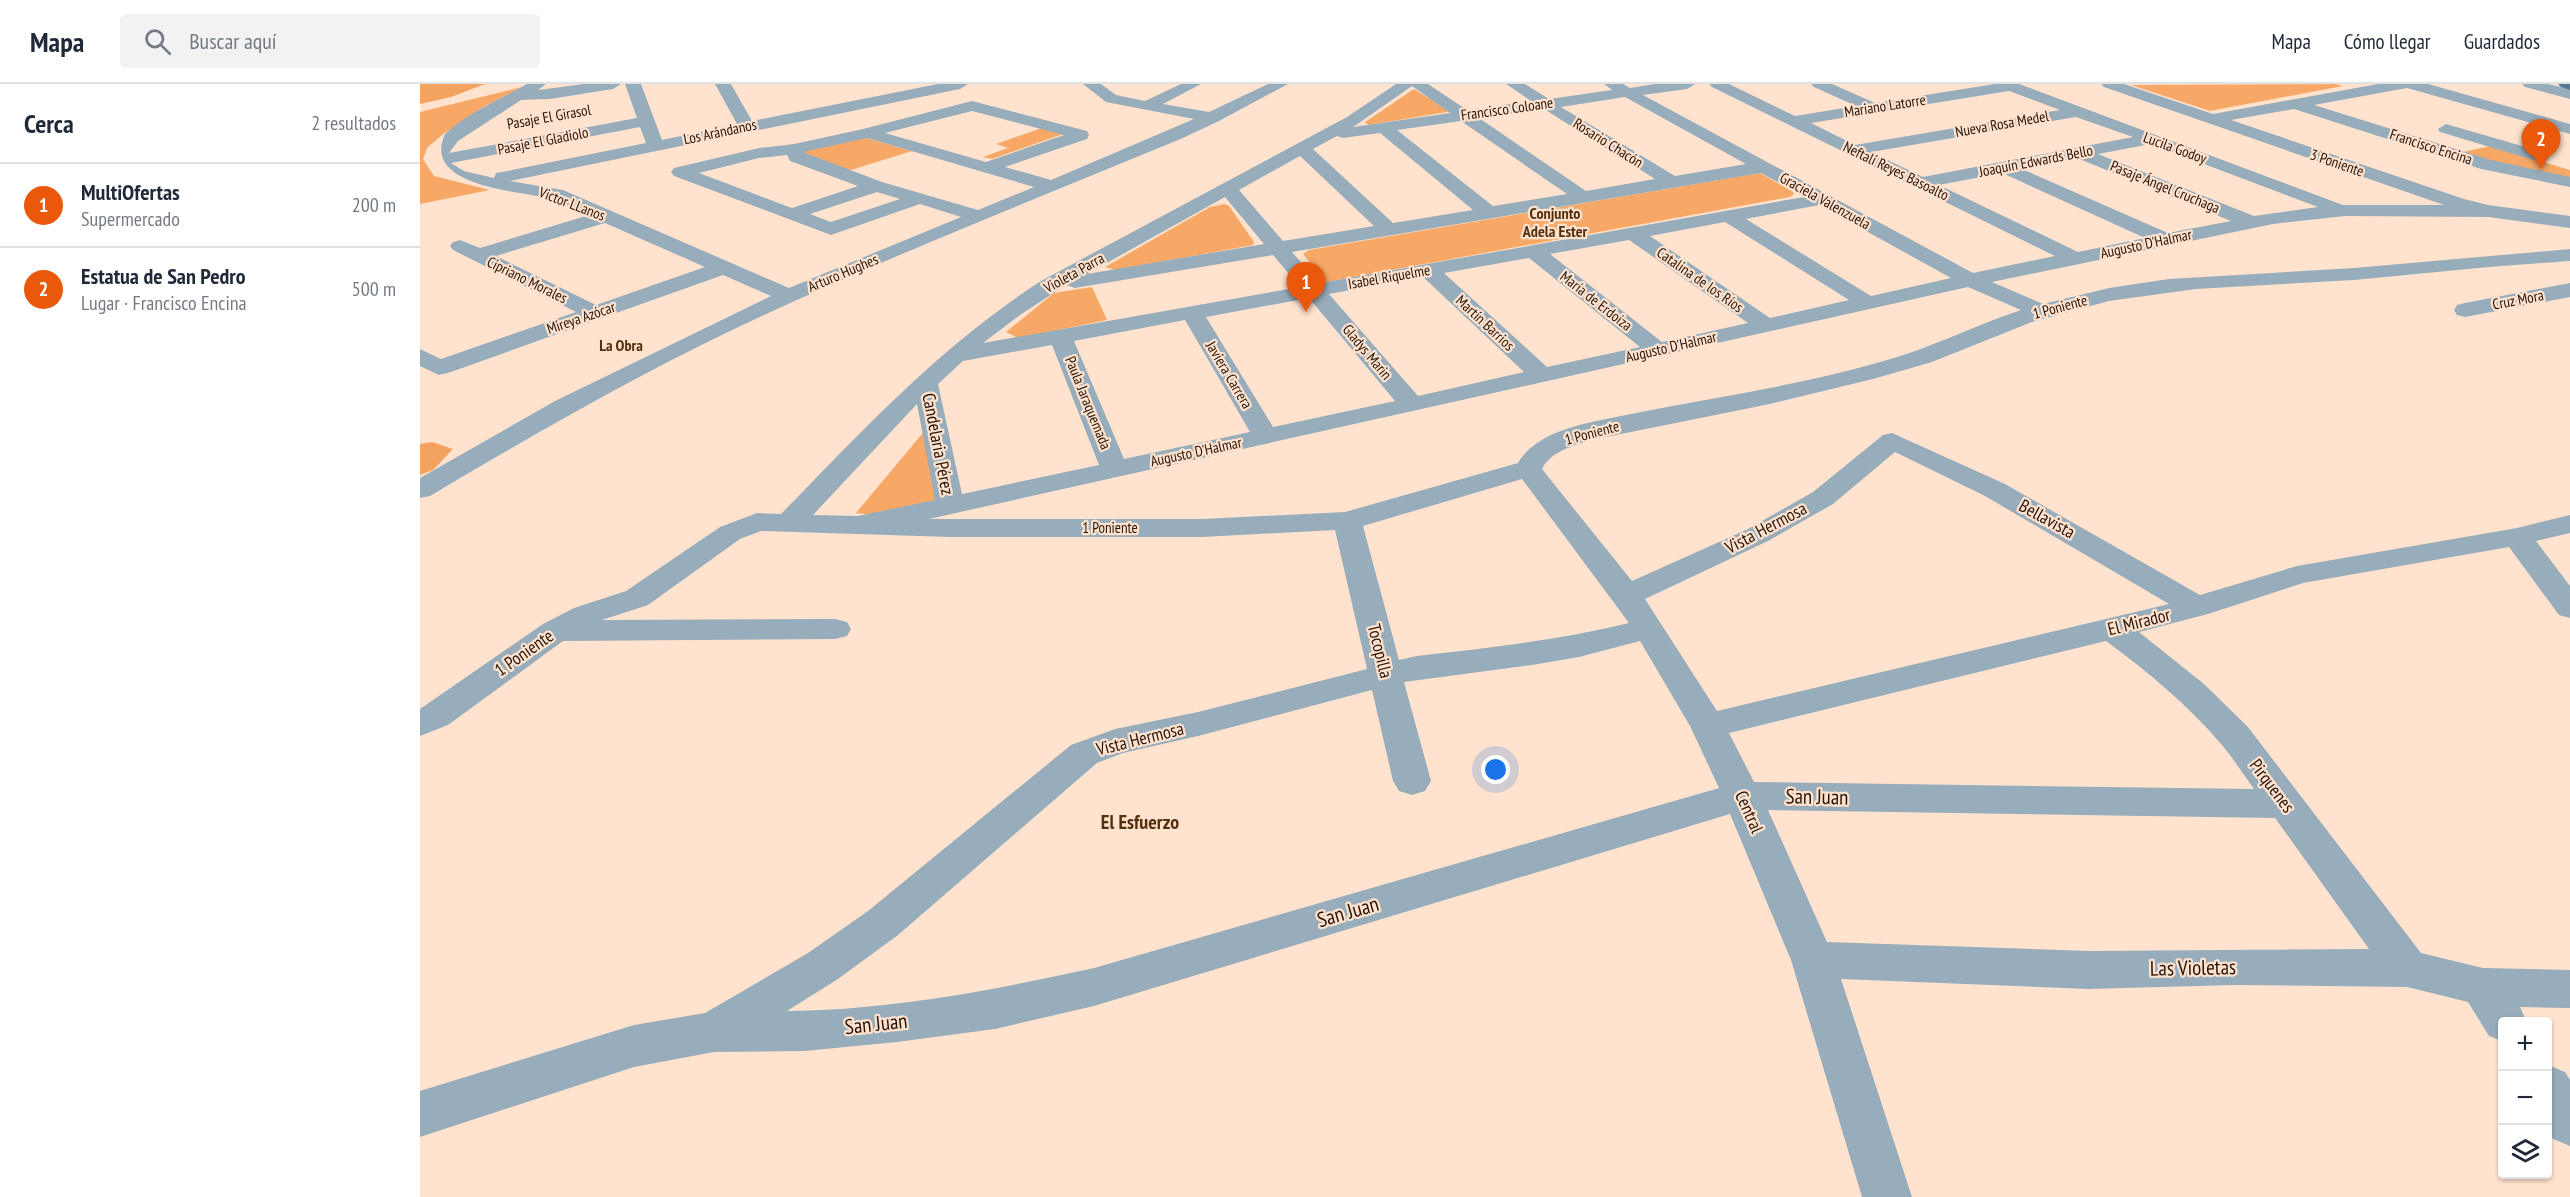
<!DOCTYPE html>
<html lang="es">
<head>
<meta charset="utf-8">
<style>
	:root { --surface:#fff; --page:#f2f2f3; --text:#1f2937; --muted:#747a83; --line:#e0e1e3; --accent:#ea580c }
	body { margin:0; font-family:"PT Sans Narrow",sans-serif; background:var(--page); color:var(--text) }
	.controls { position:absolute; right:18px; bottom:18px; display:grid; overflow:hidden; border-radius:6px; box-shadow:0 2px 4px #0004 }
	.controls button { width:54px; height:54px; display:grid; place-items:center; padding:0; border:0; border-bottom:2px solid var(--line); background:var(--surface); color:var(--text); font:30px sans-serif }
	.you { position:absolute; left:1076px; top:686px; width:21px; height:21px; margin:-15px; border:4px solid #fff; border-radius:50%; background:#1a73e8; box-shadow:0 0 0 9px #1a73e833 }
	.badge { display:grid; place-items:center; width:39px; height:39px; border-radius:50%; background:var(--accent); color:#fff; font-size:20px; font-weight:700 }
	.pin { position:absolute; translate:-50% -50px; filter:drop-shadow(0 2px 3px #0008) }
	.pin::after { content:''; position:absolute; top:32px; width:21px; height:18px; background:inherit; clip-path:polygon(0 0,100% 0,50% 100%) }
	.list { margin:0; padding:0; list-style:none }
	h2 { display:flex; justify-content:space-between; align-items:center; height:78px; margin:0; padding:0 24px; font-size:26px }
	h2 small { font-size:20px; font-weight:400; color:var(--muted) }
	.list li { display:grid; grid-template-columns:39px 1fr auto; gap:18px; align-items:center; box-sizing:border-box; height:84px; padding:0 24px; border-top:2px solid var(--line) }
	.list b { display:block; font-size:22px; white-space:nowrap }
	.list p { margin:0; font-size:20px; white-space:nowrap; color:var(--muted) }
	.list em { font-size:20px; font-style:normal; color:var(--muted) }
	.icon { flex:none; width:33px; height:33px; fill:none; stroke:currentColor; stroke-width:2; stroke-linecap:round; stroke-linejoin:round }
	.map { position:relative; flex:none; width:2150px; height:1113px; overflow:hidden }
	header { display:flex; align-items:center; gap:36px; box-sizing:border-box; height:84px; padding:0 30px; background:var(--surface); border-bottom:2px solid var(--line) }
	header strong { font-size:28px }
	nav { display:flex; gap:33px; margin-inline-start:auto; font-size:21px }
	.search { width:420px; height:54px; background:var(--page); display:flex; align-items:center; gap:15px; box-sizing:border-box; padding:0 21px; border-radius:6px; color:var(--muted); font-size:22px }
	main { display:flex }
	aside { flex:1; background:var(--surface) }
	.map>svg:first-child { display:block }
	.green { fill:#f7a867 }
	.forest { fill:#f3a25f }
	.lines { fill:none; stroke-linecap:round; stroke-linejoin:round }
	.minor { fill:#98adbb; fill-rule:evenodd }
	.major { fill:#547a94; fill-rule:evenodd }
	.labels { text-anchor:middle; stroke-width:4.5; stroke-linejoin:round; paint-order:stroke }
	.far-street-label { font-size:15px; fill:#251508; stroke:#ffe3ce }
	.far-neighbourhood-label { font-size:16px; font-weight:bold; fill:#54300f; stroke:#ffe3ce }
	.street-label { font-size:18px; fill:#251508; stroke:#ffe3ce }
	.neighbourhood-label { font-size:20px; font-weight:bold; fill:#54300f; stroke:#ffe3ce }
	.near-street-label { font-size:21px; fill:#251508; stroke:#ffe3ce }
</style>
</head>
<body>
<header>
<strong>Mapa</strong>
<div class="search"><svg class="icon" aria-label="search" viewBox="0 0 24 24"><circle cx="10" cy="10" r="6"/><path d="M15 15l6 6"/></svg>Buscar aquí</div>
<nav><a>Mapa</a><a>Cómo llegar</a><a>Guardados</a></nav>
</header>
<main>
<aside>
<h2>Cerca<small>2 resultados</small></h2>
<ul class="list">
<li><span class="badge">1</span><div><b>MultiOfertas</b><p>Supermercado</p></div><em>200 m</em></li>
<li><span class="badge">2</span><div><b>Estatua de San Pedro</b><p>Lugar · Francisco Encina</p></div><em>500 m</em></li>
</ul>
</aside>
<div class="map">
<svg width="2150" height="1113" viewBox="0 0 2150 1113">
	<rect width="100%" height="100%" fill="#ffe3ce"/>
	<g class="green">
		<polygon points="1916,0 1923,2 1790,27 1711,1"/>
		<polygon points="106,2 65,22 22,51 7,64 3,75 14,92 70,106 0,120 0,28"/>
		<polygon points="994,5 1028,26 1027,28 948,41 945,38"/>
		<polygon points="622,44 643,50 572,75 563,73 588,64 576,60"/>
		<polygon points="439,52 492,67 431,86 379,72 385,63"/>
		<polygon points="2070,62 2150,86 2150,95 2039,69"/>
		<polygon points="1340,89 1373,108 1374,110 1370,113 906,198 883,170 889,166"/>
		<polygon points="804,120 809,122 834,158 833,161 696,186 685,183 790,123"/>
		<polygon points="672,203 687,236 598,254 586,248 634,209"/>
		<polygon points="507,344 516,420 452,431 436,429"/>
	</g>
	<g class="forest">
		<polygon points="0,0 65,0 31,13 0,20"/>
		<polygon points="12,358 33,365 13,386 0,391 0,360"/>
	</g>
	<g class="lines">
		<g class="minor">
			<path d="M107 0H126L118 6 164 0H201L193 5 130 15 101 16 38 57 29 69 217 34 205 0H221L242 56 317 40 295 0H311L332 37 518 0H548L540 5 90 97 143 106 369 204 541 133 500 120 411 151 254 92 251 88 254 84 339 64 374 60 443 45 552 17 667 47 669 51 667 55 585 83 631 96 774 35 686 18 663 0H681L696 11 725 17 761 0H781L743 20 789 28 848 0H868L799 37 763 54C611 117 457 177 308 248 206 297 108 354 10 412L0 414V394L135 317 351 212 303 191 28 289 19 291 0 282V265L21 275 156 228 33 166 30 162 33 158 40 156 60 164 169 131C156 126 144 118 131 115 104 107 0 104 25 50 47 29 81 15 107 0ZM552 27 644 51 566 78 465 49ZM220 43 226 59 82 88 76 89 74 94 44 87 31 79ZM447 54 614 103 558 126 462 98 383 68ZM367 71 370 77 438 102 372 124 279 89 339 74ZM457 108 480 115 411 138 390 130ZM185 139 285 183 176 221 76 172Z"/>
			<path d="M976 0H1008L1047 26 1111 17 1086 0H1105L1129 15 1192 6 1184 0H1203L1210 4 1235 0H1275L1267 5 1223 11 1553 189 1635 172 1292 3 1289 0H1309L1375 32 1436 22 1394 3 1391 0H1412L1455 19 1575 0H1599L1923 121H2024L1684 3 1681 0H1704L1793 30 1958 0H2008L2150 40V50L1987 4 1894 21 2071 76 2150 93V103L2061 85 1874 25 1811 36 2044 115 2068 121 2150 132V144L2068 133 1925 132 1853 140 1572 198 1623 220 1689 204 1749 195 1934 184 2150 165V177L2069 183 1934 196 1776 205 1689 217 1612 238 1512 278 1453 295 1350 320 1171 356C1153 362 1131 367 1122 385L1212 497 1328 445 1393 408 1463 351 1472 349 1585 400 1780 511 1877 482 2097 444 2150 431V449L2116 457 2150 502V534L2139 531 2089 463 1883 499 1788 530 1719 548 1784 600 1828 643 2001 869 2063 884 2150 886V924L2100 923 2107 938H2082V957L2069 952 2048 918 1987 903 1815 901 1669 905 1421 895 1492 1113H1442L1371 876 1310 730 674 922 575 945 477 958 385 967 294 968 214 983 0 1053V1007L214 941 285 929 388 869 448 827 651 661 695 645 778 628 947 585 915 446 782 453H531L341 447 320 455 228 521 182 536 415 535 427 538 431 545 427 552 415 555 143 557 28 641 0 652V625L123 540 154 524 206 507 300 443 337 429 361 430C444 345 520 262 621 197L927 33ZM992 2 1030 29 933 43 939 39ZM1589 7 1640 26 1435 61 1391 39ZM1205 13 1326 80 1255 92 1141 23ZM1124 25 1235 95 1166 107 1059 34ZM1656 33 1713 53 1503 93 1451 68ZM1041 37 1147 110 1073 122 977 46ZM960 49 1053 126 973 139 893 65 917 52 923 54ZM1731 60 1898 123 1834 132 1678 70ZM880 72 954 142 863 157 819 106ZM1657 74 1811 137 1748 149 1602 85ZM1341 89 1384 113 900 199 872 168ZM1582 89 1725 154 1658 168 1519 101ZM805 113 844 160 667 190ZM1399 121 1531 194 1451 212 1326 135ZM1305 138 1429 216 1350 234 1230 152ZM1209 156 1328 239 1242 258 1130 170ZM853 171 880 203 563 259 600 231 646 201 655 204ZM1109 174 1220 263 1127 283 1024 189ZM1003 193 1104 288 998 312 909 210ZM1548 203 1601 226C1553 242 1509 265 1460 278 1378 302 1294 313 1211 330 1174 338 1118 344 1098 379L925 428 782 435H509ZM889 214 975 317 853 343 786 233ZM765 236 830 348 704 375 654 257ZM632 261 679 381 542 410 518 300 543 277ZM497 320 515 416 438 432 393 431ZM1475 368 1565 412 1749 520 1297 627 1225 515 1348 457 1413 420ZM1102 395 1209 539C1139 556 1069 564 997 572L979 576 943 442ZM1220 557 1270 642 1299 704 674 884C574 906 470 926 367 927L418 895 478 851 677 679 703 669 778 652 952 606 973 697 979 707 992 711 1005 707 1011 697 984 598 1112 581 1159 573ZM1686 557C1727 587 1768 621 1801 660 1813 674 1823 690 1834 705L1334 698 1309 649ZM1348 726 1855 734 1949 865 1669 867 1407 858Z"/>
			<polygon points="2102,0 2128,0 2150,5 2150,15 2105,3"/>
			<polygon points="2026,40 2126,69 2129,73 2126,77 2120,78 2020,48 2018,45"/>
			<polygon points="2150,199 2150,213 2045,233 2037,231 2034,226 2037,221 2045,219"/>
			<polygon points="2128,981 2145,988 2150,996 2150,1062 2133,1055 2128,1046"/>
		</g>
		<polygon class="major" points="2138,0 2150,0 2150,6 2141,3"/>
	</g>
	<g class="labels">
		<g class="far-street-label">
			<text transform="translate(1465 22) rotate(-9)" y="5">Mariano Latorre</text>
			<text transform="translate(1087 25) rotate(-8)" y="5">Francisco Coloane</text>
			<text transform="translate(129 33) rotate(-10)" y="5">Pasaje El Girasol</text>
			<text transform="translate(1582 40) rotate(-10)" y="5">Nueva Rosa Medel</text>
			<text transform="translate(300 48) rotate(-12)" y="5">Los Arándanos</text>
			<text transform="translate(123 57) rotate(-11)" y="5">Pasaje El Gladiolo</text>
			<text transform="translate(1188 59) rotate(32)" y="5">Rosario Chacón</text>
			<text transform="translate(2011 63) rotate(18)" y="5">Francisco Encina</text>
			<text transform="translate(1755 64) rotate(20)" y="5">Lucila Godoy</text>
			<text transform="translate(1616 77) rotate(-11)" y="5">Joaquín Edwards Bello</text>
			<text transform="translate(1917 79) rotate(19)" y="5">3 Poniente</text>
			<text transform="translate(1476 87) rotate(26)" y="5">Neftalí Reyes Basoalto</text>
			<text transform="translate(1745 103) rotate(22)" y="5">Pasaje Ángel Cruchaga</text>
			<text transform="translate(1405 117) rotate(29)" y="5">Graciela Valenzuela</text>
			<text transform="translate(152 120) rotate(21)" y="5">Victor LLanos</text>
			<text transform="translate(1726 160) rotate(-12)" y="5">Augusto D'Halmar</text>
			<text transform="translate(423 189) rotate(-23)" y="5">Arturo Hughes</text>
			<text transform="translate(654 189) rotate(-29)" y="5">Violeta Parra</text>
			<text transform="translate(969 193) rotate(-10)" y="5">Isabel Riquelme</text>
			<text transform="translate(107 196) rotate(26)" y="5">Cipriano Morales</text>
			<text transform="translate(1280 196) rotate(35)" y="5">Catalina de los Ríos</text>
			<text transform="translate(2098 216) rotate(-11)" y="5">Cruz Mora</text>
			<text transform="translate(1176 217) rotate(38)" y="5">María de Erdoíza</text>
			<text transform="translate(1640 223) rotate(-15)" y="5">1 Poniente</text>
			<text transform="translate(161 234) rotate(-19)" y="5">Mireya Azócar</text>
			<text transform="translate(1065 239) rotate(43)" y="5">Martín Barrios</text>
			<text transform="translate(1251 263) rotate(-13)" y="5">Augusto D'Halmar</text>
			<text transform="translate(947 268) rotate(50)" y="5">Gladys Marin</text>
			<text transform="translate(809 291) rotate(59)" y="5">Javiera Carrera</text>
			<text transform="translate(668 319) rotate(68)" y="5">Paula Jaraquemada</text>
			<text transform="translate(1172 349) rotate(-15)" y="5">1 Poniente</text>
			<text transform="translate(776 368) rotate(-12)" y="5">Augusto D'Halmar</text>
			<text x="690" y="449">1 Poniente</text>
		</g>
		<g class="far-neighbourhood-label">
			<text x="1135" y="135">Conjunto<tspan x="1135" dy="18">Adela Ester</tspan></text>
			<text x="201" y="267">La Obra</text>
		</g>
		<g class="street-label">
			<text transform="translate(518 360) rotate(79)" y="6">Candelaria Pérez</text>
			<text transform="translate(1627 435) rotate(29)" y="6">Bellavista</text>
			<text transform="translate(1346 444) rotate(-28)" y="6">Vista Hermosa</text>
			<text transform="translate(1719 538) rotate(-14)" y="6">El Mirador</text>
			<text transform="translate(960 567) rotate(76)" y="6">Tocopilla</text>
			<text transform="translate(104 569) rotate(-35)" y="6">1 Poniente</text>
			<text transform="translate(720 655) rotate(-14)" y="6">Vista Hermosa</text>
			<text transform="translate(1852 702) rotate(53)" y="6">Pirquenes</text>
			<text transform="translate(1329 728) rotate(66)" y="6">Central</text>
		</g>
		<g class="neighbourhood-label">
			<text x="720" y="745">El Esfuerzo</text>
		</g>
		<g class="near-street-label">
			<text transform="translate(1397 713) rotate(1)" y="7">San Juan</text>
			<text transform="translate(928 828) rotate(-16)" y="7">San Juan</text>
			<text transform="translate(1773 884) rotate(-1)" y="7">Las Violetas</text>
			<text transform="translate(456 940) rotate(-6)" y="7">San Juan</text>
		</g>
	</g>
</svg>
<div class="controls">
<button>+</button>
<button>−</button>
<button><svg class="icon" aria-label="layers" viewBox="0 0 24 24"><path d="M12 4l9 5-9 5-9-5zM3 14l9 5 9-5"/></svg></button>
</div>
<div class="you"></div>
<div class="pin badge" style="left:886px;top:228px">1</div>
<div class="pin badge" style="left:2121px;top:85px">2</div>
</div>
</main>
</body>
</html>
